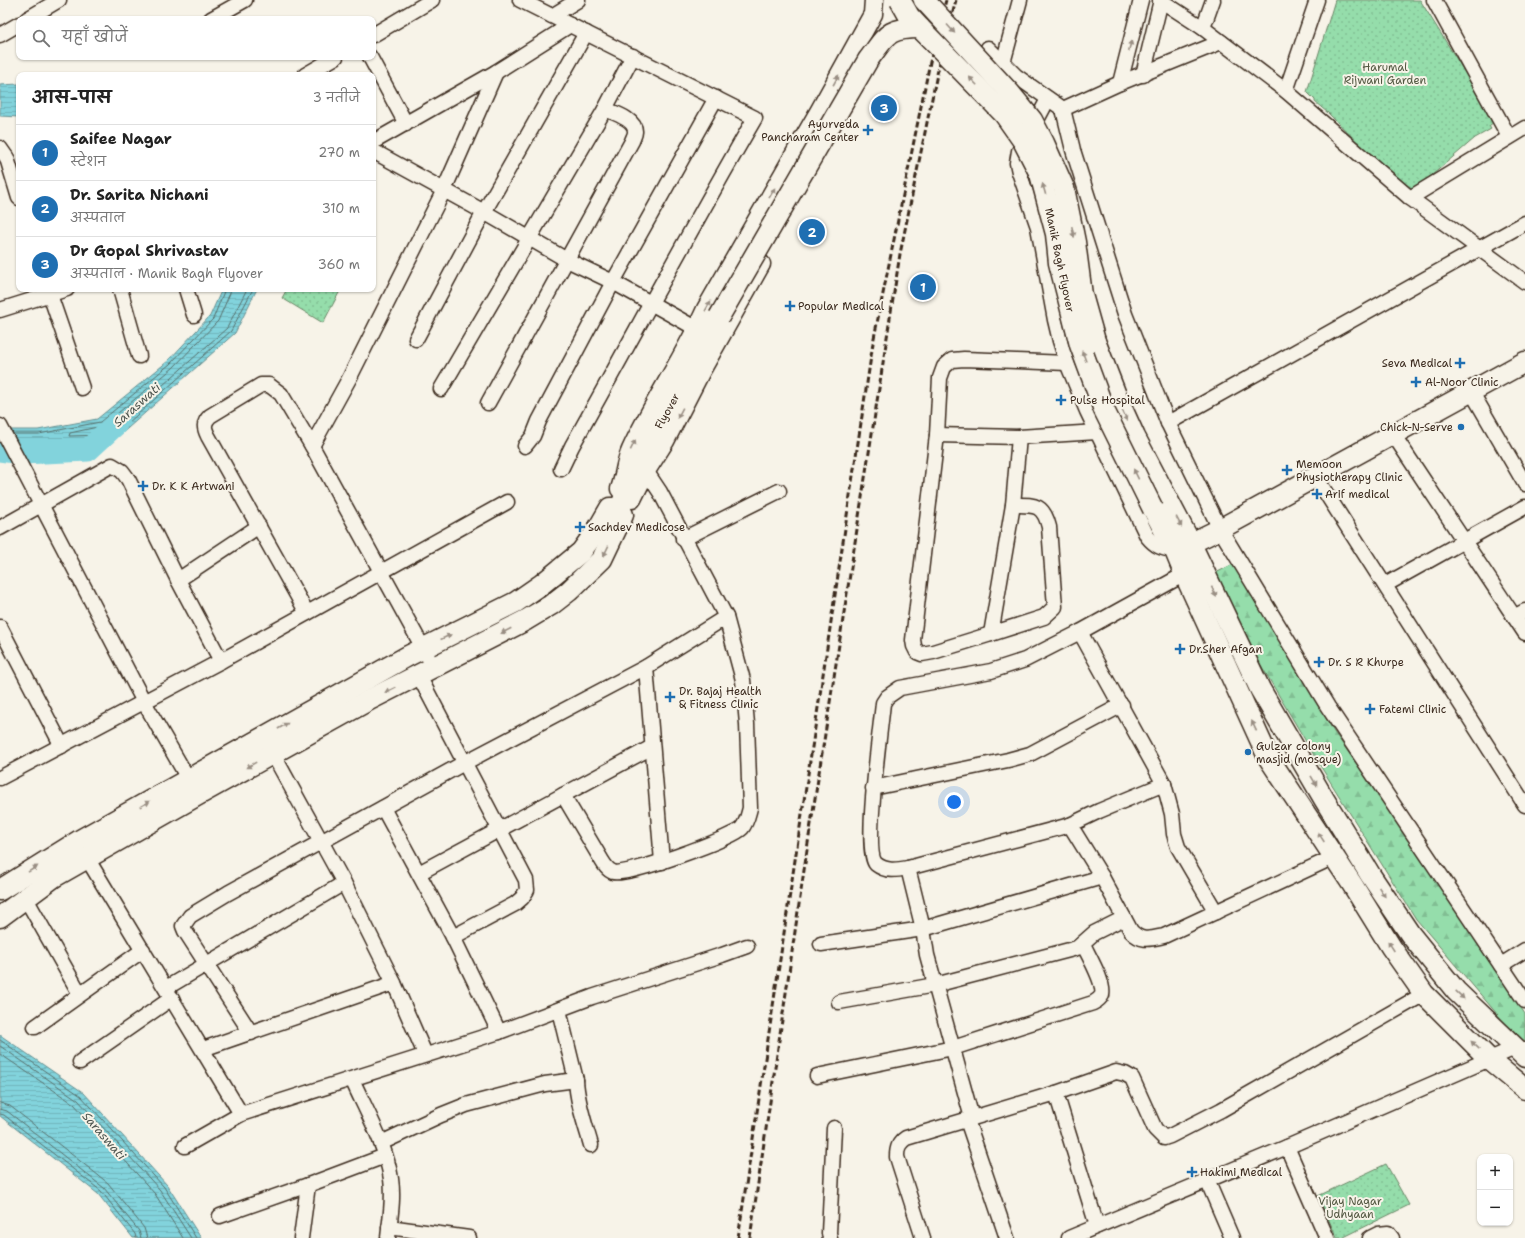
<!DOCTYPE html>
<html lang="hi">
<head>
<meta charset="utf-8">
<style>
	:root { --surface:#fff; --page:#f6f6f6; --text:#222; --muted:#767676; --line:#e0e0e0; --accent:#1f6fb2 }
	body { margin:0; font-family:"Shantell Sans","Playpen Sans Deva",sans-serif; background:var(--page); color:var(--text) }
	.controls { position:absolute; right:12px; bottom:12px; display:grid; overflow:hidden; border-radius:8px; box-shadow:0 1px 3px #0004 }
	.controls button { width:36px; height:36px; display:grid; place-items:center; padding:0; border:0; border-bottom:1px solid var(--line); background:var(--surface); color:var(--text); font:20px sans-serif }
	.you { position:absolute; left:954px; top:802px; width:14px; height:14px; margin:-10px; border:3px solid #fff; border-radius:50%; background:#1a73e8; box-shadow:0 0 0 6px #1a73e833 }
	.badge { display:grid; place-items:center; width:26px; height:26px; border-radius:50%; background:var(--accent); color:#fff; font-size:13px; font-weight:700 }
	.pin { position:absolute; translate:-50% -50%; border:2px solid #fff; box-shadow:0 1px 4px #0006 }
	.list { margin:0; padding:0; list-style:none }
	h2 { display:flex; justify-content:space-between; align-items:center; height:52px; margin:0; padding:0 16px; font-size:17px }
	h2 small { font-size:13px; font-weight:400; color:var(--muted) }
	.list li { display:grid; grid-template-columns:26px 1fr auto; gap:12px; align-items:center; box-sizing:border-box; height:56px; padding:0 16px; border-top:1px solid var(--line) }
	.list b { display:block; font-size:15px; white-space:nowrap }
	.list p { margin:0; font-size:13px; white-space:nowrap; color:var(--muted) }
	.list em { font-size:13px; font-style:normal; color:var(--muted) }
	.icon { flex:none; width:22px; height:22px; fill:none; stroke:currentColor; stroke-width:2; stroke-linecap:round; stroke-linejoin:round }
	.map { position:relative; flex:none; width:1525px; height:1238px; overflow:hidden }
	.search { position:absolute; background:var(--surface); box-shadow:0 1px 3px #0004; left:16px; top:16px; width:360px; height:44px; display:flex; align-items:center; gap:10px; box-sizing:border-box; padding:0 14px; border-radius:8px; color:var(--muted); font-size:15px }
	.panel { position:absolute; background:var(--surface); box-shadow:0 1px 3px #0004; left:16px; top:72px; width:360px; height:220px; border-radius:8px }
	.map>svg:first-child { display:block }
	.forest { fill:url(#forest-firs); stroke:#688464 }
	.park { fill:url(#park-dots); stroke:#688464 }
	.water { fill:url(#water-rules); stroke:#668f90 }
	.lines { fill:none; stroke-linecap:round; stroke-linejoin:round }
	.shore { stroke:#576e6a; stroke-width:1 }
	.river { stroke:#82d3dc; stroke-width:23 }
	.minor-casing { stroke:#3b2a1e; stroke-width:17 }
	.tertiary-casing { stroke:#3b2a1e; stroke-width:21 }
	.secondary-casing { stroke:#3b2a1e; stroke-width:23 }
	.minor { stroke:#f7f3e8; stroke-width:14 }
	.tertiary { stroke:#f7f3e8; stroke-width:18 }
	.secondary { stroke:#f7f3e8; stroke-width:20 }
	.rail { stroke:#3b2a1e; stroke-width:3; stroke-dasharray:6 3; stroke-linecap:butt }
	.secondary-bridge-casing { stroke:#3b2a1e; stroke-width:23; stroke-linecap:butt }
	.secondary-bridge { stroke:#f7f3e8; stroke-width:20 }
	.oneway { fill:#998e83 }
	.poi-dot { fill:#1f6fb2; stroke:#f7f3e8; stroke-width:1.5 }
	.labels { text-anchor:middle; stroke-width:4; stroke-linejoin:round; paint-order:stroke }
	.park-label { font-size:11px; fill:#525741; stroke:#f7f3e8 }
	.poi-label { font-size:11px; fill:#3b2a1e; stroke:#f7f3e8; text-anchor:start }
	.street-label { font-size:11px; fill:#3b2a1e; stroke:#f7f3e8 }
	.water-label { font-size:12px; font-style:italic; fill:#4d544e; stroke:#f7f3e8 }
</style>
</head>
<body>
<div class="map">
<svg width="1525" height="1238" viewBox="0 0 1525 1238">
	<defs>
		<pattern id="forest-firs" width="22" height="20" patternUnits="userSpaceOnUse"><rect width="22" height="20" fill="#95ddab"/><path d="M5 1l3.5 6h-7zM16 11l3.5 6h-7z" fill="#81be93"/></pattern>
		<pattern id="park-dots" width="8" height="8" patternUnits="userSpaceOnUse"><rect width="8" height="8" fill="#95ddab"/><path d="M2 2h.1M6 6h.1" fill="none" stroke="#81be93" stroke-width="1.8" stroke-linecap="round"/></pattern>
		<pattern id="water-rules" width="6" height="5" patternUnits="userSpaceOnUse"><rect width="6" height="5" fill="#82d3dc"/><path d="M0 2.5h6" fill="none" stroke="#71b5bc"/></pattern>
	</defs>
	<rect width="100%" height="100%" fill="#f7f3e8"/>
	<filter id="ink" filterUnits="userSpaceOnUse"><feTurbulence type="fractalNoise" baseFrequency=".025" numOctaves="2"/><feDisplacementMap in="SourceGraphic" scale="8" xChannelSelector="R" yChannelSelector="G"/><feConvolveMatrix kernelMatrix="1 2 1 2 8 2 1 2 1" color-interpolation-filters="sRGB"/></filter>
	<g filter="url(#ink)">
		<polygon class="forest" points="1235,563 1334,732 1418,850 1525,1014 1525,1040 1521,1042 1416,919 1321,767 1255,655 1212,575"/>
		<g class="park">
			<polygon points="1335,0 1420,0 1495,121 1489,126 1491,129 1475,138 1410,194 1328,113 1315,102 1315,100 1307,92"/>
			<polygon points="287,289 341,289 323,323 282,298"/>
			<polygon points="1386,1164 1409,1205 1342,1238 1337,1238 1318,1196"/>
		</g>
		<g class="water">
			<polygon points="19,84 19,117 0,116 0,85"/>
			<polygon points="222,289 257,289 235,333 110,444 0,449 0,430 38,430 97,419 168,361 210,316"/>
			<polygon points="0,1035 84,1093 167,1185 201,1238 133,1238 98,1194 0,1116"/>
		</g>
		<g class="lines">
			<g class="shore">
				<polyline points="230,289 230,293 218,321 173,368 102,426 70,433 69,436 107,435 227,328 247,289"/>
				<polyline points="13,434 39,434 100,422 170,364 213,319 225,289"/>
				<polyline points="18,444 109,440 231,331 253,289"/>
				<polyline points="0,1040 81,1096 164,1187 196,1238"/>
				<polyline points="0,1046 78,1100 160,1190 191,1238"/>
				<polyline points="0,1054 74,1104 155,1194 183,1238"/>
				<polyline points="0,1103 10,1106 108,1183 144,1228 147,1238"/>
				<polyline points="0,1109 7,1111 104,1188 139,1231 141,1238"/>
				<polyline points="0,1114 4,1115 101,1191 135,1234 136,1238"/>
			</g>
			<polyline class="river" points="0,450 22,453 88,450 116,424"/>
			<defs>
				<g id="minor">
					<path d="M520 0 755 118C692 226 633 337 572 446L561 469"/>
					<polyline points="1160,0 1203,28 1286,91 1410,198 1525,282"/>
					<polyline points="1434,0 1509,137"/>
					<polyline points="552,16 578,0"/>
					<polyline points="27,19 59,0"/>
					<polyline points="211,19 245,0"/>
					<polyline points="1203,28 1213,0"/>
					<polyline points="0,35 19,24"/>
					<polyline points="373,35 432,0"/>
					<polyline points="988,48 1016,76 1063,109 1120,83 1221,42"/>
					<polyline points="370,57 406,124"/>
					<polyline points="1003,63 1020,0"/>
					<polyline points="305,75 336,57"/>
					<polyline points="1143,75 1161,0"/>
					<polyline points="1120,83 1141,0"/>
					<polyline points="1286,91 1317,0"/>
					<path d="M1048 99 1028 137 1019 151 1017 163 1019 172 1038 227 1055 320 1060 341 1067 363 1087 411 1147 536C1156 547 1161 548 1175 551"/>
					<polyline points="1063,109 1073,150 1125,314 1168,423 1220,529 1328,707 1525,1001"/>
					<polyline points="373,142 496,72 570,25"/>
					<polyline points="0,148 7,158 19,198"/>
					<polyline points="373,151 484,212 567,260 613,282 697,329"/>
					<polyline points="1410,198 1525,128"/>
					<polyline points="48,289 82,388"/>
					<polyline points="120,289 139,356"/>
					<polyline points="186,289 194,315"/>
					<polyline points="0,310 67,289"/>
					<polyline points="416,339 484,212 586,33"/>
					<polyline points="441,389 605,109 633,56"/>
					<polyline points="1471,391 1525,484"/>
					<path d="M488 403 632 141C633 138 635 135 635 132 636 119 614 113 605 109"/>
					<polyline points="1168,423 1525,223"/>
					<polyline points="0,426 144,702 193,787"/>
					<polyline points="1393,434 1525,633"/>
					<polyline points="937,435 1019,437 1097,432"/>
					<polyline points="312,446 350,377 444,190 496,72"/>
					<polyline points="525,446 533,436 539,421 613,282 716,98"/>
					<polyline points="1315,476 1525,805"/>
					<path d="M1013 505C1034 505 1043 503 1049 527L1055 607 1044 617 991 634 933 652 922 654 917 652 914 646 913 640 937 435 940 378 944 367 952 360 964 359 1067 363"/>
					<polyline points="0,528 112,465 122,471 128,479 178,580 221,661"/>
					<polyline points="683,539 779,491"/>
					<polyline points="178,580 259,526"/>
					<polyline points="1385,585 1525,507"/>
					<path d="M307 613 208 436C204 428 203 423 210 416L261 385H269L281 394 312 446 428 657"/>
					<polyline points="1514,617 1525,611"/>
					<polyline points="0,627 62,746"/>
					<polyline points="1080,632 1164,784 1172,814 1174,834 1178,847 1216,912"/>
					<polyline points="991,634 1013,505 1019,437"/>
					<polyline points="646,667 662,862"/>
					<polyline points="419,676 526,880 527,890 522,898 515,904 453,937"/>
					<polyline points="273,754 344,883 394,983 425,1054"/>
					<polyline points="0,778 221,661 507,502"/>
					<path d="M1164 784 1099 811 1070 825 908 868C897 870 886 872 876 864 863 851 881 726 883 703L887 697 900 688 991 671 1025 660 1080 632 1192 570"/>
					<polyline points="873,788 1008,760 1030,754 1122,705"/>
					<path d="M563 795 601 859C604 864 607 870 613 872 626 877 733 838 742 828 747 822 748 815 750 808L747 724 743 680 726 617 660 492 646 471"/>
					<polyline points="383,808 453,937 499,1032"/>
					<path d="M1070 825 1102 877 1131 931C1141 942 1150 939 1164 936L1334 857"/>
					<polyline points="87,858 241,1114"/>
					<polyline points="908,868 923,929 927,955 972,1118"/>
					<polyline points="419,873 652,747"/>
					<polyline points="25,897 80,994"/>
					<polyline points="821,944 923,929 1102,877"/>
					<polyline points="1501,965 1525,950"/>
					<polyline points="166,988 344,883"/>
					<polyline points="839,1002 935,985 1077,948 1094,933 1124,918"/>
					<path d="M559 1010 576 1080C577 1102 585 1124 591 1145"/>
					<polyline points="35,1027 143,950"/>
					<polyline points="251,1033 185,931 183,926 190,916 228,893 464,763 646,667 726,617"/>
					<polyline points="203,1049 394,983"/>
					<polyline points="80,1062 172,998"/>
					<path d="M817 1076 953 1048 1093 1003C1097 1001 1100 999 1102 995 1105 983 1088 955 1083 944"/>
					<path d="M352 1079C366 1111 386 1144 391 1179 394 1199 390 1219 388 1238"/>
					<polyline points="1056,1093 1097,1226"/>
					<polyline points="967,1120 1007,1238"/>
					<polyline points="381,1143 441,1115 466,1105 545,1084 576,1080"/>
					<polyline points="185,1146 241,1114 499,1032 592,997 722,955 747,946"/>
					<polyline points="1287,1147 1327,1238"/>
					<polyline points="1207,1180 1232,1238"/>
					<polyline points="220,1216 308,1185 385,1156"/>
					<polyline points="389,1227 469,1238"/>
					<polyline points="301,1238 308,1185"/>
					<polyline points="830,1238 829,1233 834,1128"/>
					<path d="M923 1238 897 1157C897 1147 899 1143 906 1138L1056 1093 1116 1072 1125 1074 1132 1078 1155 1129 1164 1138 1170 1136 1221 1110 1424 994"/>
					<polyline points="1069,1238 1287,1147 1515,1048"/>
					<polyline points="1370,1238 1378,1234 1388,1233 1392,1238"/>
				</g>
				<g id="tertiary">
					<path d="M620 489C625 476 625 463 631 450 653 402 684 358 706 309L820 110 873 14 874 0"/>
					<polyline points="632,499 646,471 665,441 702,369 761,264"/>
				</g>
				<g id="secondary">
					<polyline points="1095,341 1116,395 1135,437 1191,544 1260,689 1324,799 1371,876 1410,934 1456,991 1525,1057"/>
					<polyline points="1153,509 1175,551 1184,573 1268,757 1352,884 1391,947 1424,994 1490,1060 1525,1089"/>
					<polyline points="1179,549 1220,529 1525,362"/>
					<polyline points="0,890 80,840 408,656 516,602 542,584 581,552 599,527 610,508 620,508"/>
					<polyline points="0,917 54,877 198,795 371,699 526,620 551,605 569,591 602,559 623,515 620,508 631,481 635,468 719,317"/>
				</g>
			</defs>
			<use href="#minor" class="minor-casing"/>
			<use href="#tertiary" class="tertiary-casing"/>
			<use href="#secondary" class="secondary-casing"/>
			<use href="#minor" class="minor"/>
			<use href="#tertiary" class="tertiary"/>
			<use href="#secondary" class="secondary"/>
			<g class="rail">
				<polyline points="738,1238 873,343 930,62 946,0"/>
				<polyline points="750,1238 808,843 900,254 937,74 956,0"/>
			</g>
			<defs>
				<g id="secondary-bridge">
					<polyline points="900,0 909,16 920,28 1004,114 1023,141 1040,174 1056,234 1059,263 1080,345 1104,410 1153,509"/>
					<polyline points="924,0 1010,93 1032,120 1044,143 1064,188 1075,242 1082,295 1095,341"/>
					<path d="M719 317 868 60C887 35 887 28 920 28"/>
				</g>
			</defs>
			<use href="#secondary-bridge" class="secondary-bridge-casing"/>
			<use href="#secondary-bridge" class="secondary-bridge"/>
		</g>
		<defs><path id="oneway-solid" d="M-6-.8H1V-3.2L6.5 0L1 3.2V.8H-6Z"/></defs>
		<g class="oneway">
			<use href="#oneway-solid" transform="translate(951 29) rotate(48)"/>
			<use href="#oneway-solid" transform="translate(1130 46) rotate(-75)"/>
			<use href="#oneway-solid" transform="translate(836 80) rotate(-61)"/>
			<use href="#oneway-solid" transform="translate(973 81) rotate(-134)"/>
			<use href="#oneway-solid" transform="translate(1044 189) rotate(-106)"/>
			<use href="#oneway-solid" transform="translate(772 193) rotate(-60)"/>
			<use href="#oneway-solid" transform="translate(1073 232) rotate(78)"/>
			<use href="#oneway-solid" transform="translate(708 306) rotate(-61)"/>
			<use href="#oneway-solid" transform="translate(1084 356) rotate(-110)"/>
			<use href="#oneway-solid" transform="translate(680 413) rotate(118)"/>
			<use href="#oneway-solid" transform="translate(1125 416) rotate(65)"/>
			<use href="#oneway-solid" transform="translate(633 445) rotate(-64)"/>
			<use href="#oneway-solid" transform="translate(1136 474) rotate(-116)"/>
			<use href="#oneway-solid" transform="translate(1179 522) rotate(62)"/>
			<use href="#oneway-solid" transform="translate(606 551) rotate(116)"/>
			<use href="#oneway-solid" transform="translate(1214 592) rotate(65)"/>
			<use href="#oneway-solid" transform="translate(506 631) rotate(153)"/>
			<use href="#oneway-solid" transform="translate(446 637) rotate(-25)"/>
			<use href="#oneway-solid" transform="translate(390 690) rotate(154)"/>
			<use href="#oneway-solid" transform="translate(283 726) rotate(-30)"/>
			<use href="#oneway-solid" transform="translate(1254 726) rotate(-115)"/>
			<use href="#oneway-solid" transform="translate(251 765) rotate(151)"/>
			<use href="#oneway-solid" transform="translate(1314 781) rotate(60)"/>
			<use href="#oneway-solid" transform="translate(145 804) rotate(-29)"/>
			<use href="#oneway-solid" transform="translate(1321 837) rotate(-123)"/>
			<use href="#oneway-solid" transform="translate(33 869) rotate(-32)"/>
			<use href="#oneway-solid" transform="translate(1382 892) rotate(56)"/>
			<use href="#oneway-solid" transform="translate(1391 946) rotate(-123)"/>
			<use href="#oneway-solid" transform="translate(1460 995) rotate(44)"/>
			<use href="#oneway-solid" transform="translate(1475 1045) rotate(-136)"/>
		</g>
	</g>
	<g class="poi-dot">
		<path d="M866 124h4v4h4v4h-4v4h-4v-4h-4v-4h4z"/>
		<path d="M788 300h4v4h4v4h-4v4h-4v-4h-4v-4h4z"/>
		<path d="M1458 357h4v4h4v4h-4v4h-4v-4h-4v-4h4z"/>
		<path d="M1414 376h4v4h4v4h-4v4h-4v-4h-4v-4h4z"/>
		<path d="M1059 394h4v4h4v4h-4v4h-4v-4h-4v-4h4z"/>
		<circle cx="1461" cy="427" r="4"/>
		<path d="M1285 464h4v4h4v4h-4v4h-4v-4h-4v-4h4z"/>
		<path d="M141 480h4v4h4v4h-4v4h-4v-4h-4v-4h4z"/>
		<path d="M1315 488h4v4h4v4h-4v4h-4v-4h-4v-4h4z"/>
		<path d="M578 521h4v4h4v4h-4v4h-4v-4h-4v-4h4z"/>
		<path d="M1178 643h4v4h4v4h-4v4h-4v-4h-4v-4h4z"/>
		<path d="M1317 656h4v4h4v4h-4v4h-4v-4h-4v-4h4z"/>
		<path d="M668 691h4v4h4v4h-4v4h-4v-4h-4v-4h4z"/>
		<path d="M1368 703h4v4h4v4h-4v4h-4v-4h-4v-4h4z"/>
		<circle cx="1248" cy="752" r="4"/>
		<path d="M1190 1166h4v4h4v4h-4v4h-4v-4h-4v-4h4z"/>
	</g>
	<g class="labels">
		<g class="park-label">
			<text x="1385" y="71">Harumal<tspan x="1385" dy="13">Rijwani Garden</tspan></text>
			<text x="1350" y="1205">Vijay Nagar<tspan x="1350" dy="13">Udhyaan</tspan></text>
		</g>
		<g class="poi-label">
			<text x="859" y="128" text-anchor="end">Ayurveda<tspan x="859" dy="13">Pancharam Center</tspan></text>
			<text x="798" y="310">Popular Medical</text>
			<text x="1452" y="367" text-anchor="end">Seva Medical</text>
			<text x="1425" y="386">Al-Noor Clinic</text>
			<text x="1070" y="404">Pulse Hospital</text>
			<text x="1453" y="431" text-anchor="end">Chick-N-Serve</text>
			<text x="1296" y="468">Memoon<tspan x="1296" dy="13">Physiotherapy Clinic</tspan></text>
			<text x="152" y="490">Dr. K K Artwani</text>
			<text x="1325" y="498">Arif medical</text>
			<text x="588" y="531">Sachdev Medicose</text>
			<text x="1189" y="653">Dr.Sher Afgan</text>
			<text x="1328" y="666">Dr. S R Khurpe</text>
			<text x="679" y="695">Dr. Bajaj Health<tspan x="679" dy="13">&amp; Fitness Clinic</tspan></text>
			<text x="1379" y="713">Fatemi Clinic</text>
			<text x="1256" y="750">Gulzar colony<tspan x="1256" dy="13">masjid (mosque)</tspan></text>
			<text x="1200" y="1176">Hakimi Medical</text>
		</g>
		<g class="street-label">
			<text transform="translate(1060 260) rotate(78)" y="4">Manik Bagh Flyover</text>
			<text transform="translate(667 411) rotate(-61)" y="4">Flyover</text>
		</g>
		<g class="water-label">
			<text transform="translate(137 405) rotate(-42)" y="4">Saraswati</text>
			<text transform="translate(104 1136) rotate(49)" y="4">Saraswati</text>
		</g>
	</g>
</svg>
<div class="controls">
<button>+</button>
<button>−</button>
</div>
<div class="you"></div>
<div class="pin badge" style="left:923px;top:287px">1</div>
<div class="pin badge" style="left:812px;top:232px">2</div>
<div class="pin badge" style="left:884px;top:108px">3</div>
<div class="search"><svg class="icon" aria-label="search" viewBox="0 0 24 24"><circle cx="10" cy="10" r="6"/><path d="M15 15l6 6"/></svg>यहाँ खोजें</div>
<section class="panel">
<h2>आस-पास<small>3 नतीजे</small></h2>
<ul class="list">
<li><span class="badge">1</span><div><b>Saifee Nagar</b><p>स्टेशन</p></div><em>270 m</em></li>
<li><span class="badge">2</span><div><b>Dr. Sarita Nichani</b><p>अस्पताल</p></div><em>310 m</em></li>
<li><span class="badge">3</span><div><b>Dr Gopal Shrivastav</b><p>अस्पताल · Manik Bagh Flyover</p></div><em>360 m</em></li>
</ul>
</section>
</div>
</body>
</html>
